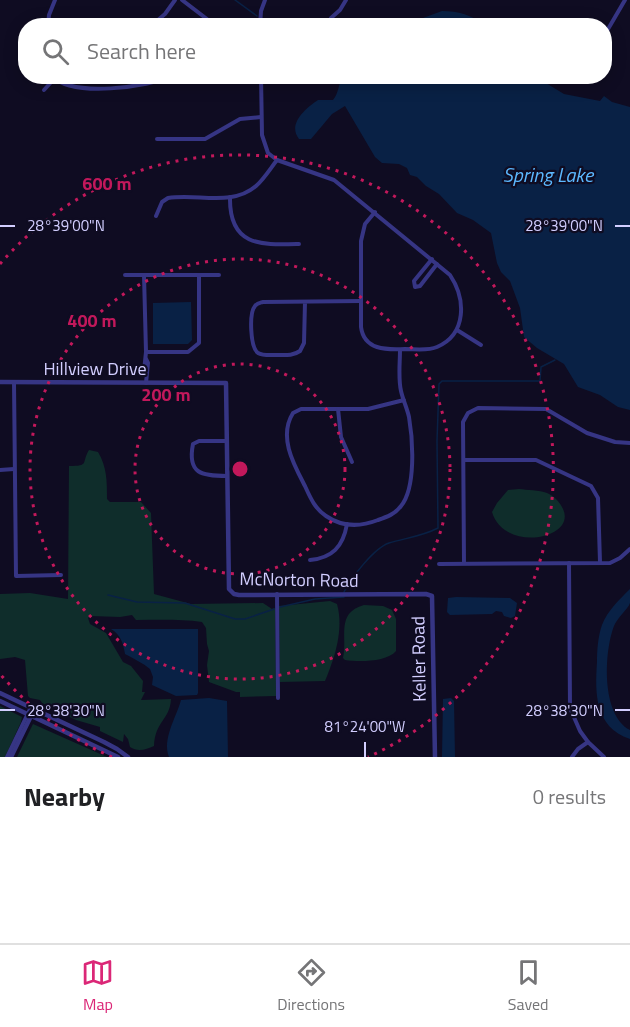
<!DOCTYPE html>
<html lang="en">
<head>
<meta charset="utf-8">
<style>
	:root { --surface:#fff; --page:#f2f2f2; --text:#202124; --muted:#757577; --line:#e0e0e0; --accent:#db2777 }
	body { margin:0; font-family:"Titillium Web",sans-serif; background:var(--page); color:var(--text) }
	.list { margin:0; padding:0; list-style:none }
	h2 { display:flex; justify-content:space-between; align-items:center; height:78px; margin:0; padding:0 24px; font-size:26px }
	h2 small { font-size:20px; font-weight:400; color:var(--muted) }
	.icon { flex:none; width:33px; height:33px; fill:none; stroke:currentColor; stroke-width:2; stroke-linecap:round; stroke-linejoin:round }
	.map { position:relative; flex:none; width:630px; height:757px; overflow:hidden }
	.search { position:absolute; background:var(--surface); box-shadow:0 3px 15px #0003; left:18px; right:18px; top:18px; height:66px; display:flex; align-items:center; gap:15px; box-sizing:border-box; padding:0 21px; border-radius:24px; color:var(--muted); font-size:22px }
	.sheet { height:186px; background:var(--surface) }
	nav { display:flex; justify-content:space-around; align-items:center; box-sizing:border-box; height:84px; border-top:2px solid var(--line); background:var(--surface); font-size:16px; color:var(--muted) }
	nav a { display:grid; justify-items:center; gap:3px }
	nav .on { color:var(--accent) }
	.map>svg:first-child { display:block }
	.green { fill:#0f2d2b }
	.water { fill:#092145 }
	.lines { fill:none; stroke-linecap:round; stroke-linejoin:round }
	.stream { stroke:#092145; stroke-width:1.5 }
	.minor { stroke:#363584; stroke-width:4 }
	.tertiary { stroke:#363584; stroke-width:4.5 }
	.ticks { fill:none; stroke:#d2ceff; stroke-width:2 }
	.ring { fill:none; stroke:#c2185b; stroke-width:3; stroke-dasharray:3 6 }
	.labels { text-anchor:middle; stroke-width:4.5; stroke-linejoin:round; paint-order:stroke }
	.street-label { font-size:18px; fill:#d2ceff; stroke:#0f0c22 }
	.water-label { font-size:20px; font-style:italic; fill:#5cb8ff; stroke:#0f0c22 }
	.ticks-label { font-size:15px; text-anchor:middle; fill:#d2ceff; stroke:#0f0c22; stroke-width:4.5; stroke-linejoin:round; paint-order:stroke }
	.centre { fill:#c2185b; stroke:#0f0c22; stroke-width:3 }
	.ring-label { font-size:18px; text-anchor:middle; font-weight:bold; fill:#c2185b; stroke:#0f0c22; stroke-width:4.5; stroke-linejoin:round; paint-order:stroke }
</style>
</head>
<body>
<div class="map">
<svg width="630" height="757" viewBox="0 0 630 757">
	<rect width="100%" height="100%" fill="#0f0c22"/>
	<g class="green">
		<path d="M89 450 98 452C107 467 107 481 107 499L110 502H141L151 513 154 594 191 604 263 603 272 609 275 608 276 696 240 697V692H236L209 682 207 665 209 651 207 644 206 628 202 622C181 619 158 620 136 620L132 615 120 617 91 616 88 618 90 624 106 633 123 662 131 666 143 681 142 692H145L141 700 171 699C170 720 155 721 154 746 146 750 137 752 130 747L128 739 124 734 123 742 100 731V727L76 720 42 703 40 700 30 698 28 696 25 660 15 657 0 659V594L30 593 68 599 69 466C90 466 81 463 89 450Z"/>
		<path d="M519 489C527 490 539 490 547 493 554 496 560 502 563 509 577 539 504 553 492 512L497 503 508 490Z"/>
		<path d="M330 601 337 604C344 629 335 657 325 681L280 682 279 606Z"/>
		<path d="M364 605 383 606 392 610 396 619V651C387 662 359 662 345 660L343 658C348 638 335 613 364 605Z"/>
		<polygon points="0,706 22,717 21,722 5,757 0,757"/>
		<polygon points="33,724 107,757 17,757"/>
	</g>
	<g class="water">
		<path d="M442 11C458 11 472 15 484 25H404Z"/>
		<path d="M343 77H536L564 94 600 101 604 96 612 102 630 107V410L618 407 600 395 578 387 564 364 537 348 524 337 520 308 510 281 501 272 497 263 491 233 473 220 457 213 439 194 426 186 417 177 410 175 407 168 399 164 382 163 375 157 345 106 332 114 311 139H299C287 124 306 108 318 100H333C339 93 338 84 343 77Z"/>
		<polygon points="191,302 192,340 188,344 153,344 153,303"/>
		<path d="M630 589C630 593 630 599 630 603 628 609 617 618 614 626 604 652 601 715 630 730V739C594 727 595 692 597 662 597 650 598 636 602 625 608 610 619 600 630 589Z"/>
		<polygon points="456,597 510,598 517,603 515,616 511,618 504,616 502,612 496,611 492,614 450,615 447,612 448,598"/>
		<path d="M111 629H198V693L197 695 176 696 152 685 153 677 150 669C143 663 134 659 125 654 123 643 121 635 111 629Z"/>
		<path d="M209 698 227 701 228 757H169C162 739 176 718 181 700Z"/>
		<polygon points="451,698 454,701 455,757 442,757 443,699"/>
	</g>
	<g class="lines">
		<g class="stream">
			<polyline points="235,0 257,16"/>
			<polyline points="264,20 270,26"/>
			<path d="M344 592C351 578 374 548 389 543 406 538 423 536 438 528L437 441 439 384 442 381H540L541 367 555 360"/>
			<polyline points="108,595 137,602 185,603 235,619 245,619 274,609"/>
			<polyline points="280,607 315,599 344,597"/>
		</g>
		<g class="minor">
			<polyline points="182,0 216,26"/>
			<polyline points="331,18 340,10 346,0"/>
			<polyline points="48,26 49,15 55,0"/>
			<polyline points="151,26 165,14 175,0"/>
			<polyline points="260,26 261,11 265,0"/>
			<polyline points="604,36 625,0"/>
			<path d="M52 76C73 98 147 87 173 76"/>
			<path d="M261 76 262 135 268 153 277 160 334 180 450 275C466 299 467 334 437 347 428 351 415 349 405 349 386 350 364 350 361 327V241L365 224 375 212"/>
			<polyline points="44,90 54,79"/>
			<polyline points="157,139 205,139 240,119 261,117"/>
			<path d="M230 197C229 247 261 245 299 244"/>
			<path d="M156 216 162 202 168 198C197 193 232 207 256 186 264 179 270 169 277 160"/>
			<polyline points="432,259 414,281 415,287 420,286 437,264"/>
			<polyline points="125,275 219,275"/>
			<polyline points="144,275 146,352"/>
			<path d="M305 302 304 343 300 351C293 356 285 355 277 355 271 355 263 356 258 353 250 347 249 313 255 306 257 303 259 303 263 302L361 301"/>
			<polyline points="457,330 481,345"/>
			<path d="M400 350C400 363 398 378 401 391 403 400 407 408 409 417 413 440 416 488 401 506 395 514 387 517 378 520 360 527 342 527 326 516 315 509 310 497 305 486 294 465 278 437 293 413L301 409H368L404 400"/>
			<polyline points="146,359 148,363 146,383"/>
			<polyline points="146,374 144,371 146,352 188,352 199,343 199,275"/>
			<polyline points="14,382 16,576 61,575"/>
			<polyline points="338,409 341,437 352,462"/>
			<path d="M227 441H199L193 444C187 474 202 476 227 476"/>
			<polyline points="464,460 536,460 591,486 598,498 600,562"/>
			<polyline points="0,470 14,469"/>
			<path d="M310 560C332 558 343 547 347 524"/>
			<polyline points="464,563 463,422 468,413 478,408 546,409 587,433 615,442 630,443"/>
			<polyline points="569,563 570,708 580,731 588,742 604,757"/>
			<polyline points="439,564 610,563 620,558 630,549"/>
			<polyline points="277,594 278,698"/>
			<polyline points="7,757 31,707"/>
			<polyline points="572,757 578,749 588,742"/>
		</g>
		<g class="tertiary">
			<polyline points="0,382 226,383 229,589 234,594 239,595 426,594 432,596 435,757"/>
			<polyline points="0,693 104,742 117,749 128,757"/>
			<polyline points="0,701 118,757"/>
			<polyline points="11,757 32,714"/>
		</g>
	</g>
	<path class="ticks" d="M0 226H15M615 226H630M0 710H15M615 710H630M365 742V757"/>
	<g class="ring">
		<circle cx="240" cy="469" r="105"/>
		<circle cx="240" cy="469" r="210"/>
		<path d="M112 757A315 315 0 0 1 0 674M0 264A315 315 0 1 1 368 757"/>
	</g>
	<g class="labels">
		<g class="street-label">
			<text x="95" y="375">Hillview Drive</text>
			<text transform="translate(299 580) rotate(1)" y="6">McNorton Road</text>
			<text transform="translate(419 659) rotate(-91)" y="6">Keller Road</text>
		</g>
		<g class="water-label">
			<text x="548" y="182">Spring Lake</text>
		</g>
	</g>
	<g class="ticks-label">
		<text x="66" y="231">28°39'00"N</text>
		<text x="564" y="231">28°39'00"N</text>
		<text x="66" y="716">28°38'30"N</text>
		<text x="564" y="716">28°38'30"N</text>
		<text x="365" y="732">81°24'00"W</text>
	</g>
	<circle cx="240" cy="469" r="9" class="centre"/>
	<g class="ring-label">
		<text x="107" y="190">600 m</text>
		<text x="92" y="327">400 m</text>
		<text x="166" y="401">200 m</text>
	</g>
</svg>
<div class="search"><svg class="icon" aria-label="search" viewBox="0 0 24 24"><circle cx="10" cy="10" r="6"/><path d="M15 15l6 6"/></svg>Search here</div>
</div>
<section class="sheet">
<h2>Nearby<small>0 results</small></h2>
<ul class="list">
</ul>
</section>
<nav>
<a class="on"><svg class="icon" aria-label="map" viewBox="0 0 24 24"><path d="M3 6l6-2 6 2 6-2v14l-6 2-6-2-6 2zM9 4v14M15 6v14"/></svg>Map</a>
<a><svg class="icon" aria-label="directions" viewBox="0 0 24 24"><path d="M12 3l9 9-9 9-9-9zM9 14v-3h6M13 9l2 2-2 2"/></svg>Directions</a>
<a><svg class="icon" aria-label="saved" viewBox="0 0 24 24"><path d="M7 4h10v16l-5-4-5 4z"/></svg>Saved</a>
</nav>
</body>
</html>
